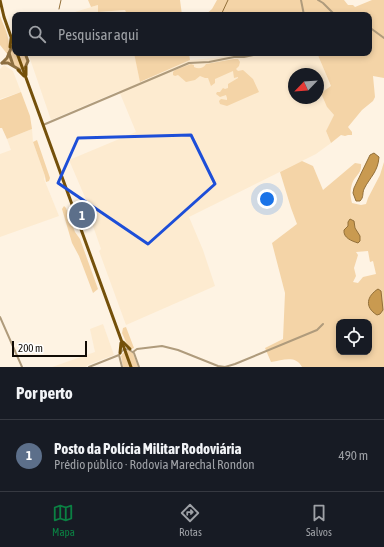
<!DOCTYPE html>
<html lang="pt">
<head>
<meta charset="utf-8">
<style>
	:root { --surface:#171b24; --page:#20242c; --text:#f1f3f6; --muted:#9ea1a6; --line:#363941; --accent:#0b8043 }
	body { margin:0; font-family:"Asap Condensed",sans-serif; background:var(--page); color:var(--text) }
	.controls { position:absolute; right:12px; bottom:12px; display:grid; overflow:hidden; border-radius:8px; box-shadow:0 2px 6px #0003 }
	.controls button { width:36px; height:36px; display:grid; place-items:center; padding:0; border:0; border-bottom:1px solid var(--line); background:var(--surface); color:var(--text); font:20px sans-serif }
	.compass { position:absolute; left:288px; top:68px; width:36px; height:36px; border-radius:50%; background:var(--surface); box-shadow:0 2px 6px #0003; rotate:245deg }
	.scale { position:absolute; left:12px; bottom:10px; width:75px; box-sizing:border-box; padding-left:4px; border:2px solid #110b04; border-top:0; font-size:11px; line-height:14px; white-space:nowrap; color:#110b04; -webkit-text-stroke:3px #fff; paint-order:stroke }
	.you { position:absolute; left:267px; top:199px; width:14px; height:14px; margin:-10px; border:3px solid #fff; border-radius:50%; background:#1a73e8; box-shadow:0 0 0 6px #1a73e833 }
	.badge { display:grid; place-items:center; width:26px; height:26px; border-radius:50%; background:var(--accent); color:#fff; font-size:13px; font-weight:700 }
	.pin { position:absolute; translate:-50% -50%; border:2px solid #fff; box-shadow:0 1px 4px #0006 }
	.list { margin:0; padding:0; list-style:none }
	h2 { display:flex; justify-content:space-between; align-items:center; height:52px; margin:0; padding:0 16px; font-size:17px }
	h2 small { font-size:13px; font-weight:400; color:var(--muted) }
	.list li { display:grid; grid-template-columns:26px 1fr auto; gap:12px; align-items:center; box-sizing:border-box; height:72px; padding:0 16px; border-top:1px solid var(--line) }
	.list b { display:block; font-size:15px; white-space:nowrap }
	.list p { margin:0; font-size:13px; white-space:nowrap; color:var(--muted) }
	.list em { font-size:13px; font-style:normal; color:var(--muted) }
	.icon { flex:none; width:22px; height:22px; fill:none; stroke:currentColor; stroke-width:2; stroke-linecap:round; stroke-linejoin:round }
	.map { position:relative; flex:none; width:384px; height:367px; overflow:hidden }
	.search { position:absolute; background:var(--surface); box-shadow:0 2px 6px #0003; left:12px; right:12px; top:12px; height:44px; display:flex; align-items:center; gap:10px; box-sizing:border-box; padding:0 14px; border-radius:8px; color:var(--muted); font-size:15px }
	.sheet { height:124px; background:var(--surface) }
	nav { display:flex; justify-content:space-around; align-items:center; box-sizing:border-box; height:56px; border-top:1px solid var(--line); background:var(--surface); font-size:11px; color:var(--muted) }
	nav a { display:grid; justify-items:center; gap:2px }
	nav .on { color:var(--accent) }
	.map>svg:first-child { display:block }
	.built { fill:#fdebd0; fill-rule:evenodd }
	.green { fill:#f4d4a7; fill-rule:evenodd }
	.water { fill:#c99a50; stroke:#926f39 }
	.lines { fill:none; stroke-linecap:round; stroke-linejoin:round }
	.stream { stroke:#926f39; stroke-width:1 }
	.street { stroke:#af9b7c; stroke-width:2 }
	.secondary { stroke:#8d6f41; stroke-width:3 }
	.primary { stroke:#74500a; stroke-width:3 }
	.marked { fill:none; stroke:#1d4ed8; stroke-width:3; stroke-linejoin:round }
</style>
</head>
<body>
<div class="map">
<svg width="384" height="367" viewBox="0 0 384 367">
	<rect width="100%" height="100%" fill="#fef3e3"/>
	<g class="built">
		<polygon points="98,5 98,12 125,10 127,15 65,15"/>
		<path d="M28 53H134L141 82 190 60 215 58 235 54 317 53 331 86 327 107 334 115 326 131 331 143 316 154 189 217 203 250 215 286 126 325 99 251 101 249 85 203 87 202 69 160 136 132 119 91 51 120ZM294 74H318V98H294Z"/>
		<polygon points="4,65 13,71 21,92 0,99 0,69"/>
		<polygon points="32,129 33,142 45,176 44,179 59,216 0,237 0,154 11,150 7,139"/>
		<polygon points="103,324 114,355 88,365 86,367 52,367 95,352 90,329"/>
	</g>
	<g class="green">
		<polygon points="88,0 180,0 182,15 127,15 125,10 98,12 98,5 91,7"/>
		<polygon points="217,0 344,0 348,5 353,5 355,7 372,0 384,0 384,78 373,76 375,97 373,101 362,110 348,127 352,132 352,135 348,135 345,136 341,135 331,143 326,131 334,115 327,107 321,93 331,86 317,53 369,53 369,15 205,15 212,9"/>
		<path d="M0 16C5 29 12 41 8 55L0 45Z"/>
		<polygon points="15,45 15,53 25,53 27,60 26,66 21,69 4,62 11,48"/>
		<polygon points="134,53 189,53 190,60 140,82"/>
		<path d="M234 59H238L240 62 239 66 236 69 238 71 243 70 253 79 259 92 227 106 220 104 219 101 221 99 227 100V98L226 95 220 97 216 94 217 92H220L223 88 225 89 228 88V84L238 78V77L234 78 233 71 215 79V83L211 86 208 78H205L200 76 195 80 186 82 178 75 175 76 173 75V72L175 70 191 64 194 65V67C198 69 203 69 206 64Z"/>
		<polygon points="21,92 30,116 32,129 7,139 2,128 0,128 0,100"/>
		<polygon points="37,140 50,178 49,181 46,182 45,176 33,142"/>
		<path d="M302 161 313 166 323 190 355 163 361 164C362 174 355 175 352 184 350 190 350 196 352 203L361 205 366 204 368 198 380 175 384 162V367H302C296 355 283 360 271 362L265 348 283 339 285 293 272 243 297 224 291 208 280 172ZM368 251 370 262 373 261 376 274 363 277 358 283 353 282 356 276 354 268 358 255 356 252ZM339 322H369V352H339Z"/>
		<polygon points="64,206 66,208 75,232 80,239 98,289 93,293 79,256 72,243 62,209"/>
		<path d="M126 327 134 348 131 349C126 344 125 339 122 333L123 328Z"/>
		<polygon points="128,350 133,353 138,367 123,367 121,356 123,353"/>
	</g>
	<g class="water">
		<path d="M374 153 379 157C378 172 370 177 364 189 362 194 364 197 360 201H356L353 193 354 188 370 155Z"/>
		<path d="M350 219 354 221 355 228 360 236V241L358 243C352 241 343 238 344 230L348 226V222Z"/>
		<path d="M378 289 381 291 383 310 380 314 377 315C364 307 367 296 378 289Z"/>
	</g>
	<g class="lines">
		<g class="stream">
			<polyline points="59,9 61,0"/>
			<polyline points="221,15 228,0"/>
		</g>
		<g class="street">
			<polyline points="301,0 304,15"/>
			<polyline points="318,0 323,3 335,15"/>
			<polyline points="369,27 384,38"/>
			<polyline points="43,125 189,63 209,62 234,57 244,57 263,53"/>
			<polyline points="0,317 22,367"/>
			<polyline points="133,352 137,349 162,346 178,350 218,366 225,367 235,364 317,330 323,324"/>
			<polyline points="89,367 119,355"/>
			<polyline points="122,367 119,355 123,350 128,349 134,353 139,367"/>
		</g>
		<g class="secondary">
			<polyline points="9,53 13,65"/>
			<polyline points="2,63 8,63 20,70"/>
			<polyline points="2,63 7,58 12,46"/>
			<polyline points="25,68 28,61 25,53"/>
		</g>
		<g class="primary">
			<polyline points="0,0 4,17 15,48"/>
			<polyline points="10,47 11,39"/>
			<polyline points="17,53 131,367"/>
			<polyline points="18,70 24,76"/>
			<polyline points="26,75 26,67"/>
			<polyline points="123,342 130,349"/>
			<polyline points="120,353 121,343"/>
		</g>
	</g>
	<path class="marked" d="M191 135 215 184 148 244 58 183 78 138Z"/>
</svg>
<div class="controls">
<button><svg class="icon" aria-label="locate" viewBox="0 0 24 24"><circle cx="12" cy="12" r="6"/><path d="M12 2v4M12 18v4M2 12h4M18 12h4"/></svg></button>
</div>
<svg class="compass" viewBox="-18 -18 36 36"><path d="M0-13l5 13h-10z" fill="#e53935"/><path d="M0 13l5-13h-10z" fill="#9ea1a6"/></svg>
<div class="scale">200 m</div>
<div class="you"></div>
<div class="pin badge" style="left:82px;top:215px;background:#5c6f8a">1</div>
<div class="search"><svg class="icon" aria-label="search" viewBox="0 0 24 24"><circle cx="10" cy="10" r="6"/><path d="M15 15l6 6"/></svg>Pesquisar aqui</div>
</div>
<section class="sheet">
<h2>Por perto<small></small></h2>
<ul class="list">
<li><span class="badge" style="background:#5c6f8a">1</span><div><b>Posto da Polícia Militar Rodoviária</b><p>Prédio público · Rodovia Marechal Rondon</p></div><em>490 m</em></li>
</ul>
</section>
<nav>
<a class="on"><svg class="icon" aria-label="map" viewBox="0 0 24 24"><path d="M3 6l6-2 6 2 6-2v14l-6 2-6-2-6 2zM9 4v14M15 6v14"/></svg>Mapa</a>
<a><svg class="icon" aria-label="directions" viewBox="0 0 24 24"><path d="M12 3l9 9-9 9-9-9zM9 14v-3h6M13 9l2 2-2 2"/></svg>Rotas</a>
<a><svg class="icon" aria-label="saved" viewBox="0 0 24 24"><path d="M7 4h10v16l-5-4-5 4z"/></svg>Salvos</a>
</nav>
</body>
</html>
